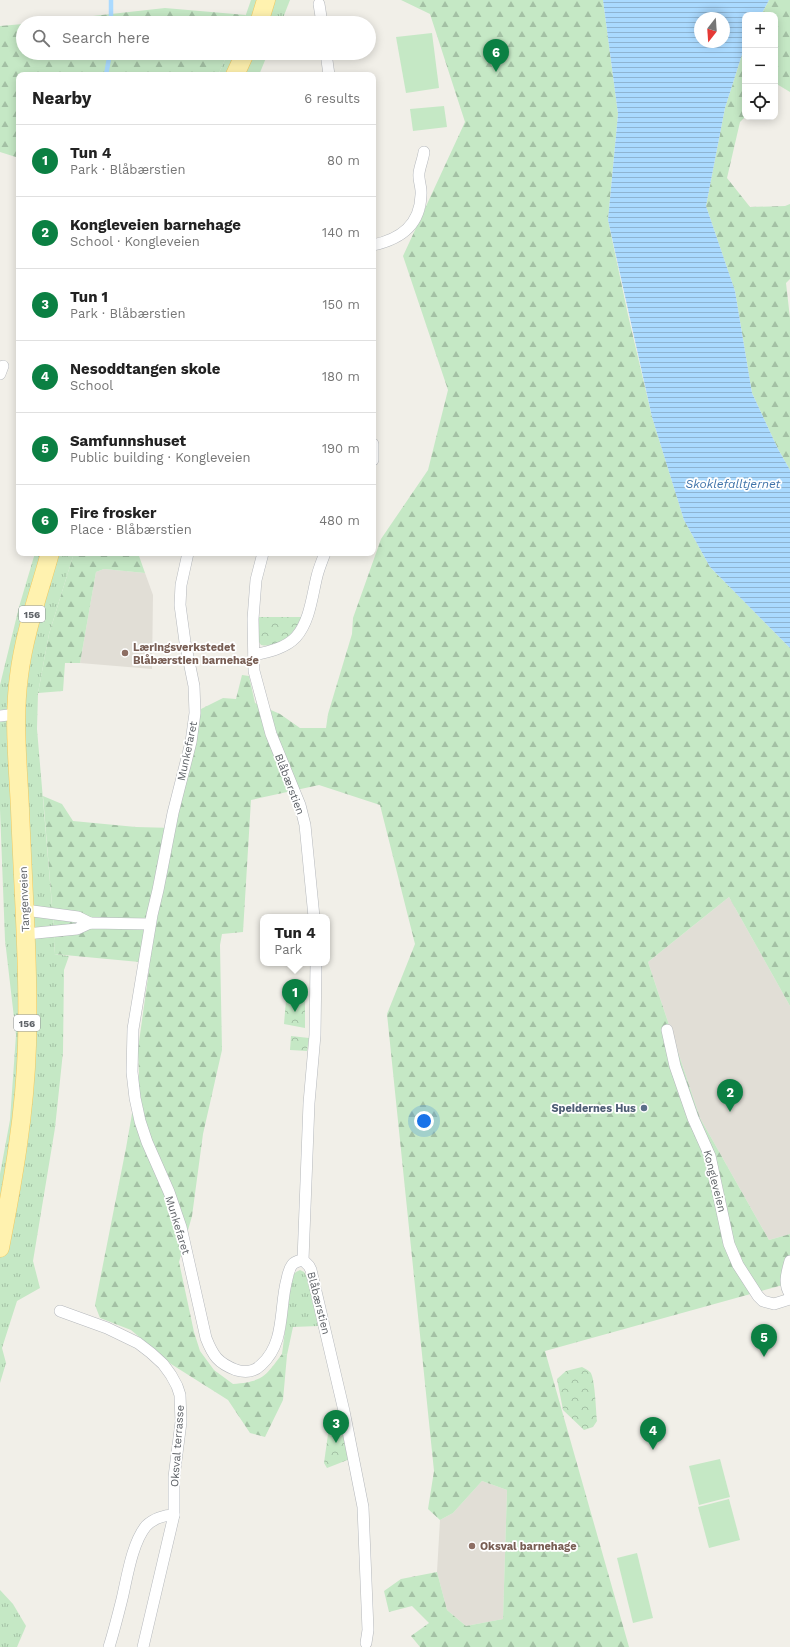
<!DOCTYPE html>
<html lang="en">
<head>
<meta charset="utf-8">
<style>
	:root { --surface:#fff; --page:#f6f6f6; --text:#222; --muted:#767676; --line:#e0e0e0; --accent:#0b8043 }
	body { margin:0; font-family:"Work Sans",sans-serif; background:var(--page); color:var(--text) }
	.controls { position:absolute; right:12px; top:12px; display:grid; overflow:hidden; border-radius:8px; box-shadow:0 2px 10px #0003 }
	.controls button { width:36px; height:36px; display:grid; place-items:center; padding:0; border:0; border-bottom:1px solid var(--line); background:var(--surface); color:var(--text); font:20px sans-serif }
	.compass { position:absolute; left:694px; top:12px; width:36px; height:36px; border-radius:50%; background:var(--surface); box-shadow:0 2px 10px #0003; rotate:197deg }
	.you { position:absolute; left:424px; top:1121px; width:14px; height:14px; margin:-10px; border:3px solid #fff; border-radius:50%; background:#1a73e8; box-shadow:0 0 0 6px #1a73e833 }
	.badge { display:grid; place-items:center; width:26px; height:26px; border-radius:50%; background:var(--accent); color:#fff; font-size:13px; font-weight:700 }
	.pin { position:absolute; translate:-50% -33px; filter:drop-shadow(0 1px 2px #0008) }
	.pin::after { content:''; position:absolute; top:21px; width:14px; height:12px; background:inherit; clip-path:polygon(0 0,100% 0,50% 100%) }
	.popup { position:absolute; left:260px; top:914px; width:70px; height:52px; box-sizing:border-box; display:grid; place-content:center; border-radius:8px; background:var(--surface); filter:drop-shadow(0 1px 3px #0005); font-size:13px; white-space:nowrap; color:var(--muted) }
	.popup b { font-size:15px; color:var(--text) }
	.popup::after { content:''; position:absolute; left:50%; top:100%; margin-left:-8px; border:8px solid transparent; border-top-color:var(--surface) }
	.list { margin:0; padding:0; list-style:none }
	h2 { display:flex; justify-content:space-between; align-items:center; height:52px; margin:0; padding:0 16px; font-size:17px }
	h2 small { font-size:13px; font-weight:400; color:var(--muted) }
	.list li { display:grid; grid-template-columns:26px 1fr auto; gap:12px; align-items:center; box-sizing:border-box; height:72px; padding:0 16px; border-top:1px solid var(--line) }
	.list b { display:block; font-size:15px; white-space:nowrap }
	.list p { margin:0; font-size:13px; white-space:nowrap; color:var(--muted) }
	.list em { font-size:13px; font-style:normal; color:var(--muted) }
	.icon { flex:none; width:22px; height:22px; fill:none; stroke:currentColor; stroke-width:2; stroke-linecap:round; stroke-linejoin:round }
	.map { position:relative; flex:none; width:790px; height:1647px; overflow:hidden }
	.search { position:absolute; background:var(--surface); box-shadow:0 2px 10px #0003; left:16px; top:16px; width:360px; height:44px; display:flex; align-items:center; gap:10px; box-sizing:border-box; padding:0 14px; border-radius:22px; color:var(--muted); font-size:15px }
	.panel { position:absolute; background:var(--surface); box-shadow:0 2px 10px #0003; left:16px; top:72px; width:360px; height:484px; border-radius:8px }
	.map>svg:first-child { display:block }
	.education { fill:#e1ded6 }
	.grass { fill:url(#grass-tufts) }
	.forest { fill:url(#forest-firs) }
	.park { fill:url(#park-crowns) }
	.garden { fill:#c5e8c5 }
	.water { fill:url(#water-rules); fill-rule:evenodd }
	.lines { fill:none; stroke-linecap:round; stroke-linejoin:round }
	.stream { stroke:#aadaff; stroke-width:4.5 }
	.street-casing { stroke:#b5b8bc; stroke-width:12 }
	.primary-casing { stroke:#f2c960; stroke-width:19 }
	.street { stroke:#fff; stroke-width:11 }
	.primary { stroke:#fff2af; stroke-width:18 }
	.education-dot { fill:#8d6e63; stroke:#fff; stroke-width:1.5 }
	.service-dot { fill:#5c6f8a; stroke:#fff; stroke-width:1.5 }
	.labels { text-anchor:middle; stroke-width:3.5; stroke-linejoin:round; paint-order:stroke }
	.shield { fill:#fff; stroke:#8f9295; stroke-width:1 }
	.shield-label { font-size:10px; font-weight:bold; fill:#5f6368 }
	.education-label { font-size:11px; font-weight:bold; fill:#785e54; stroke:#fff; text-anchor:start }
	.street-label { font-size:11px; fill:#5f6368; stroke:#fff }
	.service-label { font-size:11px; font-weight:bold; fill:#4e5e75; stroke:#fff; text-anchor:end }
	.water-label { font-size:12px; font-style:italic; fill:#4174aa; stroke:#fff }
</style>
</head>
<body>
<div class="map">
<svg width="790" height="1647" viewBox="0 0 790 1647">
	<defs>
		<pattern id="grass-tufts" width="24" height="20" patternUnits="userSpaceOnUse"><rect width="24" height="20" fill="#c5e8c5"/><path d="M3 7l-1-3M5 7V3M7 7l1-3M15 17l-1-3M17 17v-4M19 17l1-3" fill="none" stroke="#a3c0a4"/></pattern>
		<pattern id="forest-firs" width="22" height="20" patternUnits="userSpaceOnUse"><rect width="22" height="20" fill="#c5e8c5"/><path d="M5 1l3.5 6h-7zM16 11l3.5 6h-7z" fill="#a3c0a4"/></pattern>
		<pattern id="park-crowns" width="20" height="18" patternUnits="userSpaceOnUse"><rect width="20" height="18" fill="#c5e8c5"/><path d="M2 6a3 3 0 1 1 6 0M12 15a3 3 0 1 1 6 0" fill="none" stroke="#a3c0a4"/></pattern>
		<pattern id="water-rules" width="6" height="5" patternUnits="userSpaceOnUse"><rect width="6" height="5" fill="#aadaff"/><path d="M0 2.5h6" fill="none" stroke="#8eb4d2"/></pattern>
	</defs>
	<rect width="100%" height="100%" fill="#f1efe8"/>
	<g class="education">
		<polygon points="104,569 145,573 153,595 152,669 80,663 96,572"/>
		<polygon points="729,897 790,1006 790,1234 769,1240 700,1118 648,962"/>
		<polygon points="482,1481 507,1490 503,1619 466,1626 447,1610 437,1572 440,1520 453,1513"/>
	</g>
	<g class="grass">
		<polygon points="251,0 290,0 281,23 243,23"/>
		<polygon points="228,53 268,53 259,75 218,75"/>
		<polygon points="35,553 74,553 49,634 38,693 37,729 55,941 54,954 69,956 64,970 63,1052 55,1128 33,1261 40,1288 17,1301 2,1348 6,1363 0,1383 0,1174 10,1120 16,1035 5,940 0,809 0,685 19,607"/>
		<polygon points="300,1270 304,1272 307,1277 318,1326 293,1327 287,1355 282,1354 292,1276 296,1272"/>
		<polygon points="0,1590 13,1604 26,1626 17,1647 0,1647"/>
	</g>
	<g class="forest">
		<path d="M401 0H603L618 114 608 220 628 315 652 417 684 520 710 567 790 648V1006L729 897 648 962 700 1118 769 1240 790 1234V1283L545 1351 629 1647H420L411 1636 429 1623 412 1606 389 1612 384 1591 401 1579 437 1572 447 1610 466 1626 503 1619 507 1490 482 1481 453 1513 440 1520 428 1509 434 1471 387 1014 415 944 380 805 319 785 251 800 243 932 222 934 220 945 222 1050 203 1134 192 1216 179 1262 194 1332 200 1351 214 1370 233 1384C263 1381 264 1378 282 1354L287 1355 283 1400 265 1437 250 1433 228 1400 171 1364 131 1330 100 1318 95 1305 126 1148 139 1074 138 1049 150 963 54 954 55 941 43 796 62 804 73 821 136 827 174 828 201 709 223 698 236 699 242 675 249 676 255 703 280 714 300 728H326L328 714 352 634 353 618 381 539 428 470 448 390 403 256 465 122 430 14Z"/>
		<polygon points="769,0 790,0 790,92 775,83 775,15 761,15"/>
		<polygon points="165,8 246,15 243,23 30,23"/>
		<polygon points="23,24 23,53 228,53 218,75 19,75 19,158 0,152 0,26"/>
		<polygon points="745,45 745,117 740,122 727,178 750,207 785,206 790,204 790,279 786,283 790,318 790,470 778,449 752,393 735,291 706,206 725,108"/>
		<polygon points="74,553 138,553 145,573 104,569 96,572 80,663 65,663 63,691 38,693 49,634"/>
	</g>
	<g class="park">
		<path d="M257 617H301C296 633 279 649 261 645L259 642Z"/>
		<polygon points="286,1000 305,1000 305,1028 284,1024"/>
		<polygon points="291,1036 309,1038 307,1051 290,1050"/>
		<path d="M582 1367C584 1368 588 1370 590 1372 595 1376 596 1412 597 1421L593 1427 584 1430 563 1410 557 1379 566 1371Z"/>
		<polygon points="329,1427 340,1427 350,1459 327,1468 324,1463"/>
	</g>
	<g class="garden">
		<polygon points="432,33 439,88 406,93 396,37"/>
		<polygon points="444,106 447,127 413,131 410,109"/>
		<polygon points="720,1459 730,1497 699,1505 689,1466"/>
		<polygon points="729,1499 740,1540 709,1548 698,1507"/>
		<polygon points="637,1553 653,1618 633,1623 617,1558"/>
	</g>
	<path class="water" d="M603 0H769L761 15H745V45L725 108 706 206 735 291 752 393 778 449 790 470V648L710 567 684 520 652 417 608 220 618 114ZM700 18H724V42H700Z"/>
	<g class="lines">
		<g class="stream">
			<polyline points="111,23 111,0"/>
			<polyline points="106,75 110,53"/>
		</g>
		<defs>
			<g id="street">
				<polyline points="319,4 322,23"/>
				<polyline points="326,53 329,75"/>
				<path d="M373 245C401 239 420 225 421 195 422 188 418 180 419 173 420 166 423 159 424 152"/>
				<polyline points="0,374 3,366"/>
				<polyline points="373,444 373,460"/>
				<path d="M188 553 181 585 180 605 185 642 194 686 195 713 191 742 173 813 158 890 152 915 133 1029 132 1072 135 1098 140 1121 147 1142 169 1192 181 1227 206 1338C213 1356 218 1363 236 1370 246 1373 254 1372 261 1365 286 1343 279 1307 287 1279 288 1274 289 1269 292 1265 295 1261 299 1261 303 1260"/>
				<polyline points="263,553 256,580 253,619 254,671 271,734 300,805 305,825 314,917"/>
				<path d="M254 655C268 652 286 648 296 637 310 621 312 596 317 576 319 568 322 561 325 553"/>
				<polyline points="0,716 16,714"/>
				<polyline points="25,910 78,917 90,923"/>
				<polyline points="26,934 77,929 90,923 150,924"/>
				<polyline points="316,963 315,1035 309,1103 303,1260 309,1266 311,1270 344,1411 363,1507 368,1630 366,1643"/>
				<polyline points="667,1030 675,1066 693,1118 710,1156 729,1244 738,1265 758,1296 763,1301 774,1304 790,1299"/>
				<path d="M790 1261C787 1272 783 1284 790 1294"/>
				<polyline points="60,1311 107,1328 138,1343 151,1353 163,1364 171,1375 177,1386 180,1395 181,1422 174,1477 174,1515 143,1647"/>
				<path d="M109 1647C114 1631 118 1615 122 1599 127 1578 132 1543 146 1526 153 1519 164 1515 174 1515"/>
			</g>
			<g id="primary">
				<polyline points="259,23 266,0"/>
				<polyline points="235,75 245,53"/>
				<path d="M0 1248C13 1181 25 1114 27 1045 29 967 23 888 20 809 18 765 13 720 19 676 24 634 39 593 50 553"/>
			</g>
		</defs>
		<use href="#street" class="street-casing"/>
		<use href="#primary" class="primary-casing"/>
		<use href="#street" class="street"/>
		<use href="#primary" class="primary"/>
	</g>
	<g class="education-dot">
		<circle cx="125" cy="653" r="4"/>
		<circle cx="472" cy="1546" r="4"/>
	</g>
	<circle class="service-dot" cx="644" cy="1108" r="4"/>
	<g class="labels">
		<g class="shield">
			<rect x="19" y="606" width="26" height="16" rx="3"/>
			<rect x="14" y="1015" width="26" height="16" rx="3"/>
		</g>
		<g class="shield-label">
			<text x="32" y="618">156</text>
			<text x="27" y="1027">156</text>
		</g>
		<g class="education-label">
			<text x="133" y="651">Læringsverkstedet<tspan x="133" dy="13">Blåbærstien barnehage</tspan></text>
			<text x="480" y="1550">Oksval barnehage</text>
		</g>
		<g class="street-label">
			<text transform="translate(187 751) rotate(-78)" y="4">Munkefaret</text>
			<text transform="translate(290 784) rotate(69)" y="4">Blåbærstien</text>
			<text transform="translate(24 899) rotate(-92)" y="4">Tangenveien</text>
			<text transform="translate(715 1181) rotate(76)" y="4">Kongleveien</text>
			<text transform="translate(178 1225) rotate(73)" y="4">Munkefaret</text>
			<text transform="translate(319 1303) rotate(76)" y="4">Blåbærstien</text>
			<text transform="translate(177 1446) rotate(-86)" y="4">Oksval terrasse</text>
		</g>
		<g class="service-label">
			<text x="636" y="1112">Speidernes Hus</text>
		</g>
		<g class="water-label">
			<text x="733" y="488">Skoklefalltjernet</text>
		</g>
	</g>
</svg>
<div class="controls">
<button>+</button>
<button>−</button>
<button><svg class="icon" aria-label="locate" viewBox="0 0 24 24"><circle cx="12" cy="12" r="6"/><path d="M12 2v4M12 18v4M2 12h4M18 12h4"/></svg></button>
</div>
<svg class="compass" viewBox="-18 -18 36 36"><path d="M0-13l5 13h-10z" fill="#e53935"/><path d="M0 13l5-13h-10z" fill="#767676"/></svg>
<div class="you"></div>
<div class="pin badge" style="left:295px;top:1012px">1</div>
<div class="popup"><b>Tun 4</b>Park</div>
<div class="pin badge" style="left:730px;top:1112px">2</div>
<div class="pin badge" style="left:336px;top:1443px">3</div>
<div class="pin badge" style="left:653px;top:1450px">4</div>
<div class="pin badge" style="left:764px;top:1357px">5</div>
<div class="pin badge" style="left:496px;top:72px">6</div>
<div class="search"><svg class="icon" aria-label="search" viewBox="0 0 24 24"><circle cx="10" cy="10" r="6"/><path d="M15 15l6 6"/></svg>Search here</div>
<section class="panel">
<h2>Nearby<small>6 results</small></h2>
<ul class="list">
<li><span class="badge">1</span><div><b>Tun 4</b><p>Park · Blåbærstien</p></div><em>80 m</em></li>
<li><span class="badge">2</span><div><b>Kongleveien barnehage</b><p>School · Kongleveien</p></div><em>140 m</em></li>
<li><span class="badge">3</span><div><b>Tun 1</b><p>Park · Blåbærstien</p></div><em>150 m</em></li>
<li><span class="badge">4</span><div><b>Nesoddtangen skole</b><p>School</p></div><em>180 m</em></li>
<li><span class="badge">5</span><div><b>Samfunnshuset</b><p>Public building · Kongleveien</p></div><em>190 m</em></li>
<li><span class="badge">6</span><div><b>Fire frosker</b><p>Place · Blåbærstien</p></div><em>480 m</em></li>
</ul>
</section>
</div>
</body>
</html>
